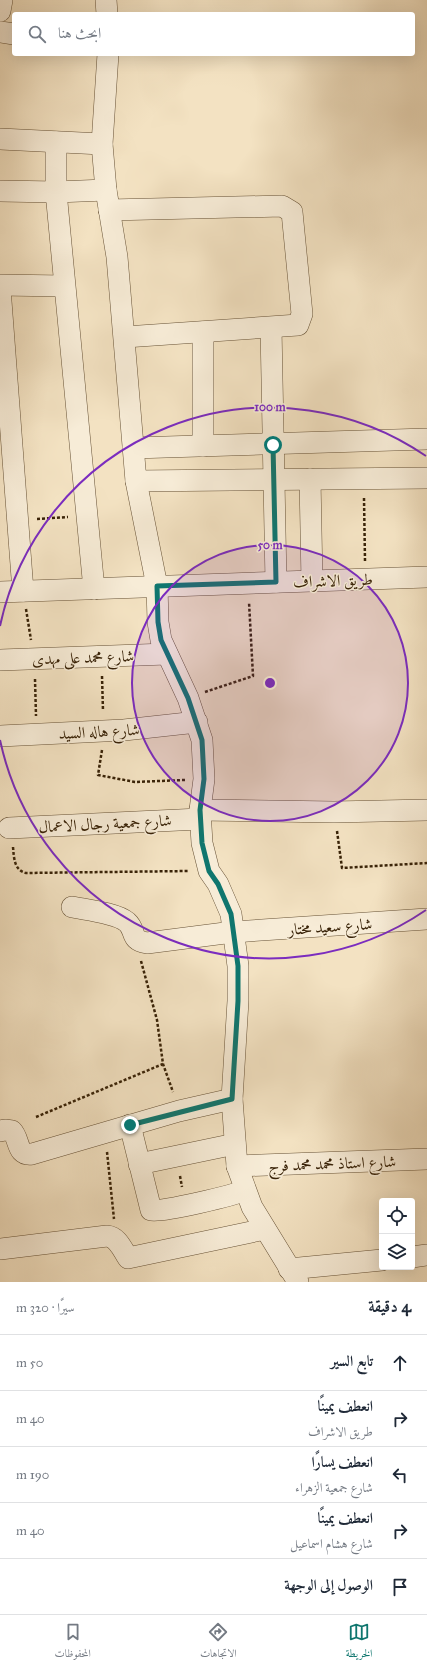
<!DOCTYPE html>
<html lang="ar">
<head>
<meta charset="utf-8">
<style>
	:root { --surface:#fff; --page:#f2f2f3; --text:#1f2937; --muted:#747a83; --line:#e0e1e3; --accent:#0f766e }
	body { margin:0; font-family:"IM FELL Great Primer",Amiri,serif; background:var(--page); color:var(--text); direction:rtl }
	.controls { position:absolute; right:12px; bottom:12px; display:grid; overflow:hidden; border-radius:4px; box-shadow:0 4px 16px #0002 }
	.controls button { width:36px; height:36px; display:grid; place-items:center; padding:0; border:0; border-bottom:1px solid var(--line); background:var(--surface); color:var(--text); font:20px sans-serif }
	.stop { position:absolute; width:12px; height:12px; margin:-9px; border:3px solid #0f766e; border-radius:50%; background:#fff }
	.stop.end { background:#0f766e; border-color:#fff; box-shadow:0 1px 4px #0008 }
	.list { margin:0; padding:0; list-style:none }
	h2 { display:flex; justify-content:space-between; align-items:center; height:52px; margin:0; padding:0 16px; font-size:17px }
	h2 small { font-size:13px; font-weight:400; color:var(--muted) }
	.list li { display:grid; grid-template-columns:26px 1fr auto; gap:12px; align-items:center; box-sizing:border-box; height:56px; padding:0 16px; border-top:1px solid var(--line) }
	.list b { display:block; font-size:15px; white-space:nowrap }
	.list p { margin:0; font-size:13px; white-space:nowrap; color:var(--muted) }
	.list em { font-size:13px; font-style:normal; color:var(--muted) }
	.icon { flex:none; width:22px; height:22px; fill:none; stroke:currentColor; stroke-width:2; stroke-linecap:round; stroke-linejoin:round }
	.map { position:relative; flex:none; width:427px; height:1282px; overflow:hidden; direction:ltr }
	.search { position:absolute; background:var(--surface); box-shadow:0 4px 16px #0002; left:12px; right:12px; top:12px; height:44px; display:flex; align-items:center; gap:10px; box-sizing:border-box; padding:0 14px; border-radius:4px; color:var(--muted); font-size:15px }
	.sheet { height:332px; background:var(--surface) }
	nav { display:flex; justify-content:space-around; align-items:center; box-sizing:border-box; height:56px; border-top:1px solid var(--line); background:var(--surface); font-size:11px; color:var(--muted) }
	nav a { display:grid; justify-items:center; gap:2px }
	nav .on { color:var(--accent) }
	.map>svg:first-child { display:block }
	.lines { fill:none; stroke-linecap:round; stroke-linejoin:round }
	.minor-casing { stroke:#675236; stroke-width:22 }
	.path { stroke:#382207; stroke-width:2.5; stroke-dasharray:3 2; stroke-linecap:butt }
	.minor { stroke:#f7ecd7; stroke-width:21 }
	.route { stroke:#0f766e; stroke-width:5 }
	.ring { fill:none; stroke:#7b2cbf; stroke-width:2 }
	.labels { text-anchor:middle; stroke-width:3; stroke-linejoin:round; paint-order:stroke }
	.street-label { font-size:16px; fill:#382207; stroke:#f7ecd7 }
	.centre { fill:#7b2cbf; stroke:#f7ecd7; stroke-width:2 }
	.ring-label { font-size:12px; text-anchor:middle; font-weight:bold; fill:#7b2cbf; stroke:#f7ecd7; stroke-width:3; stroke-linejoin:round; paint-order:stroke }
</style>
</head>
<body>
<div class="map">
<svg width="427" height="1282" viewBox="0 0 427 1282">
	<rect width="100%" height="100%" fill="#f3e2c2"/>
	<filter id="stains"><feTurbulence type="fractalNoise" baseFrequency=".005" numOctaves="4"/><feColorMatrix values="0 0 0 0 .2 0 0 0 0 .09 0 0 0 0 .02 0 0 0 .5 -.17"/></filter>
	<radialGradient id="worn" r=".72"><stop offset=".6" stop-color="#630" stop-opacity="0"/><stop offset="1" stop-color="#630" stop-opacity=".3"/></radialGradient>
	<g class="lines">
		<defs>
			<g id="minor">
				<polyline points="106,0 107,14"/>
				<polyline points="0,11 2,0"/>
				<polyline points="0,32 14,34"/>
				<polyline points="108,54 102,144 106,190 117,257 136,481 157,586 158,622 161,640 188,698 202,740 204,779 200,810 202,843 209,871 218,884 231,914 238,966 238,1001 232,1099 237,1166 252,1207 298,1282"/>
				<polyline points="0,139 102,144"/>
				<polyline points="56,142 56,192 94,589"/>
				<polyline points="0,191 56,192 106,190"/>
				<polyline points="109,210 282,206 292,212 302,314 298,325 125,337"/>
				<polyline points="0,285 64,286"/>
				<polyline points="0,288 23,591"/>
				<polyline points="271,328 276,582"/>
				<polyline points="203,332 203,446"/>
				<polyline points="133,448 427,439"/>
				<polyline points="310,479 312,581"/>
				<polyline points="136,481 427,478"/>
				<polyline points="0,592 427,577"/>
				<polyline points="0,660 167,654"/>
				<polyline points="0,736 124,730 197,722"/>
				<polyline points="200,810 334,812 427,810"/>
				<polyline points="9,828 200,819"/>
				<path d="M72 907C87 910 116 913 127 922 137 931 129 940 147 943L233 932 427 919"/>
				<path d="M130 1125 151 1210C161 1213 235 1195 245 1190"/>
				<path d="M0 1131 5 1130 12 1131C20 1139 16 1156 32 1154L179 1111 232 1099"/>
				<polyline points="139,1164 235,1144"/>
				<polyline points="237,1166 427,1159"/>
				<path d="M0 1249 107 1236C118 1237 122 1249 128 1258L265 1229"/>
				<polyline points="412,1257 427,1255"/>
				<polyline points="289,1269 382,1260"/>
			</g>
		</defs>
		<use href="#minor" class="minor-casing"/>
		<g class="path">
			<polyline points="364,498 365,561"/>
			<polyline points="37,519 68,517"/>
			<polyline points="26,609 31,640"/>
			<polyline points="102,676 103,711"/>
			<polyline points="35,679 36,716"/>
			<polyline points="205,692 253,676 249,602"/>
			<polyline points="102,750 98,775 135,782 185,780"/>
			<polyline points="337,831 342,868 427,863"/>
			<path d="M13 847C14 858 14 870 26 873L189 871"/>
			<polyline points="141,961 157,1020 163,1064 173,1092"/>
			<polyline points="36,1117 163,1064"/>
			<polyline points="107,1152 114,1219"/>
			<polyline points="180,1176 182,1187"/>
		</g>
		<use href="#minor" class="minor"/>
	</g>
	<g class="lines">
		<polyline class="route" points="130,1125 232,1099 238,1001 238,966 231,914 218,884 209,871 202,843 200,810 204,779 202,740 188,698 161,640 158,622 157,586 276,582 273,445"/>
	</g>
	<circle cx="270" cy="683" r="138" fill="#7b2cbf" fill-opacity=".12"/>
	<g class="ring">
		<circle cx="270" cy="683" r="138"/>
		<path d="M426 910A276 276 0 0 1 0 740M0 626A276 276 0 0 1 426 456"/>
	</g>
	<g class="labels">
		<g class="street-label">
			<text transform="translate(333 580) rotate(-2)" y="6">طريق الاشراف</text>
			<text transform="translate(83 657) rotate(-2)" y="6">شارع محمد على مهدى</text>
			<text transform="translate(99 731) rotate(-3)" y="6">شارع هاله السيد</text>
			<text transform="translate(105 823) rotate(-3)" y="6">شارع جمعية رجال الاعمال</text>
			<text transform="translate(330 926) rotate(-4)" y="6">شارع سعيد مختار</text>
			<text transform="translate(332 1163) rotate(-2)" y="6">شارع استاذ محمد محمد فرج</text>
		</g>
	</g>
	<circle cx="270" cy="683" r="6" class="centre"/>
	<g class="ring-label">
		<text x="270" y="411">100 m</text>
		<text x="270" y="549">50 m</text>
	</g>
	<rect width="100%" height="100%" filter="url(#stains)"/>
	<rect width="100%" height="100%" fill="url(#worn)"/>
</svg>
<div class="controls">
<button><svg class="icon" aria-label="locate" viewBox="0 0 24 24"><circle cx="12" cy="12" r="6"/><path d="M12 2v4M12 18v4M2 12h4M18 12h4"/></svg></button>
<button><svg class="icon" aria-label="layers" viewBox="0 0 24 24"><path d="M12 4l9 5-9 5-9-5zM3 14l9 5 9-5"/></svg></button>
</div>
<div class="stop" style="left:273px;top:445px"></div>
<div class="stop end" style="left:130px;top:1125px"></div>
<div class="search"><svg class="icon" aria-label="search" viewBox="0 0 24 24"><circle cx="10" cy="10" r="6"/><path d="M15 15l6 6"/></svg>ابحث هنا</div>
</div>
<section class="sheet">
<h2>4 دقيقة<small>سيرًا · 320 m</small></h2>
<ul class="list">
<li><svg class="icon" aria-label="ahead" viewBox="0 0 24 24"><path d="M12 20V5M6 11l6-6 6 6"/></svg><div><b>تابع السير</b></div><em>50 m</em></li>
<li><svg class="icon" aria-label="right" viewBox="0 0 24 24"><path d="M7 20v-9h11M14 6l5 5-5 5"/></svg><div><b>انعطف يمينًا</b><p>طريق الاشراف</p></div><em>40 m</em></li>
<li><svg class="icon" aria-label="left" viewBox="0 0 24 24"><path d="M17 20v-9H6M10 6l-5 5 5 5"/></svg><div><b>انعطف يسارًا</b><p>شارع جمعية الزهراء</p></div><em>190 m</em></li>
<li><svg class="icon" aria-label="right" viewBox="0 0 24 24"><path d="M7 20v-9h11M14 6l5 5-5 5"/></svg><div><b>انعطف يمينًا</b><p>شارع هشام اسماعيل</p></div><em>40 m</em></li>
<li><svg class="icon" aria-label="arrive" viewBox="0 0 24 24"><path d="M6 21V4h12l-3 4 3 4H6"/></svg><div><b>الوصول إلى الوجهة</b></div></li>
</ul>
</section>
<nav>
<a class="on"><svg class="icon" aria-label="map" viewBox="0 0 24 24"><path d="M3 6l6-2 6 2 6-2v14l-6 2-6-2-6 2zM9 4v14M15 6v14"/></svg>الخريطة</a>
<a><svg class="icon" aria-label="directions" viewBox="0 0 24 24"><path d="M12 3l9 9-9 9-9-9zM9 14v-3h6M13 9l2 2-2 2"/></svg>الاتجاهات</a>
<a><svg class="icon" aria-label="saved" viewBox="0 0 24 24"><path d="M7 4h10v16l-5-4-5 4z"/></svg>المحفوظات</a>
</nav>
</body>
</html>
